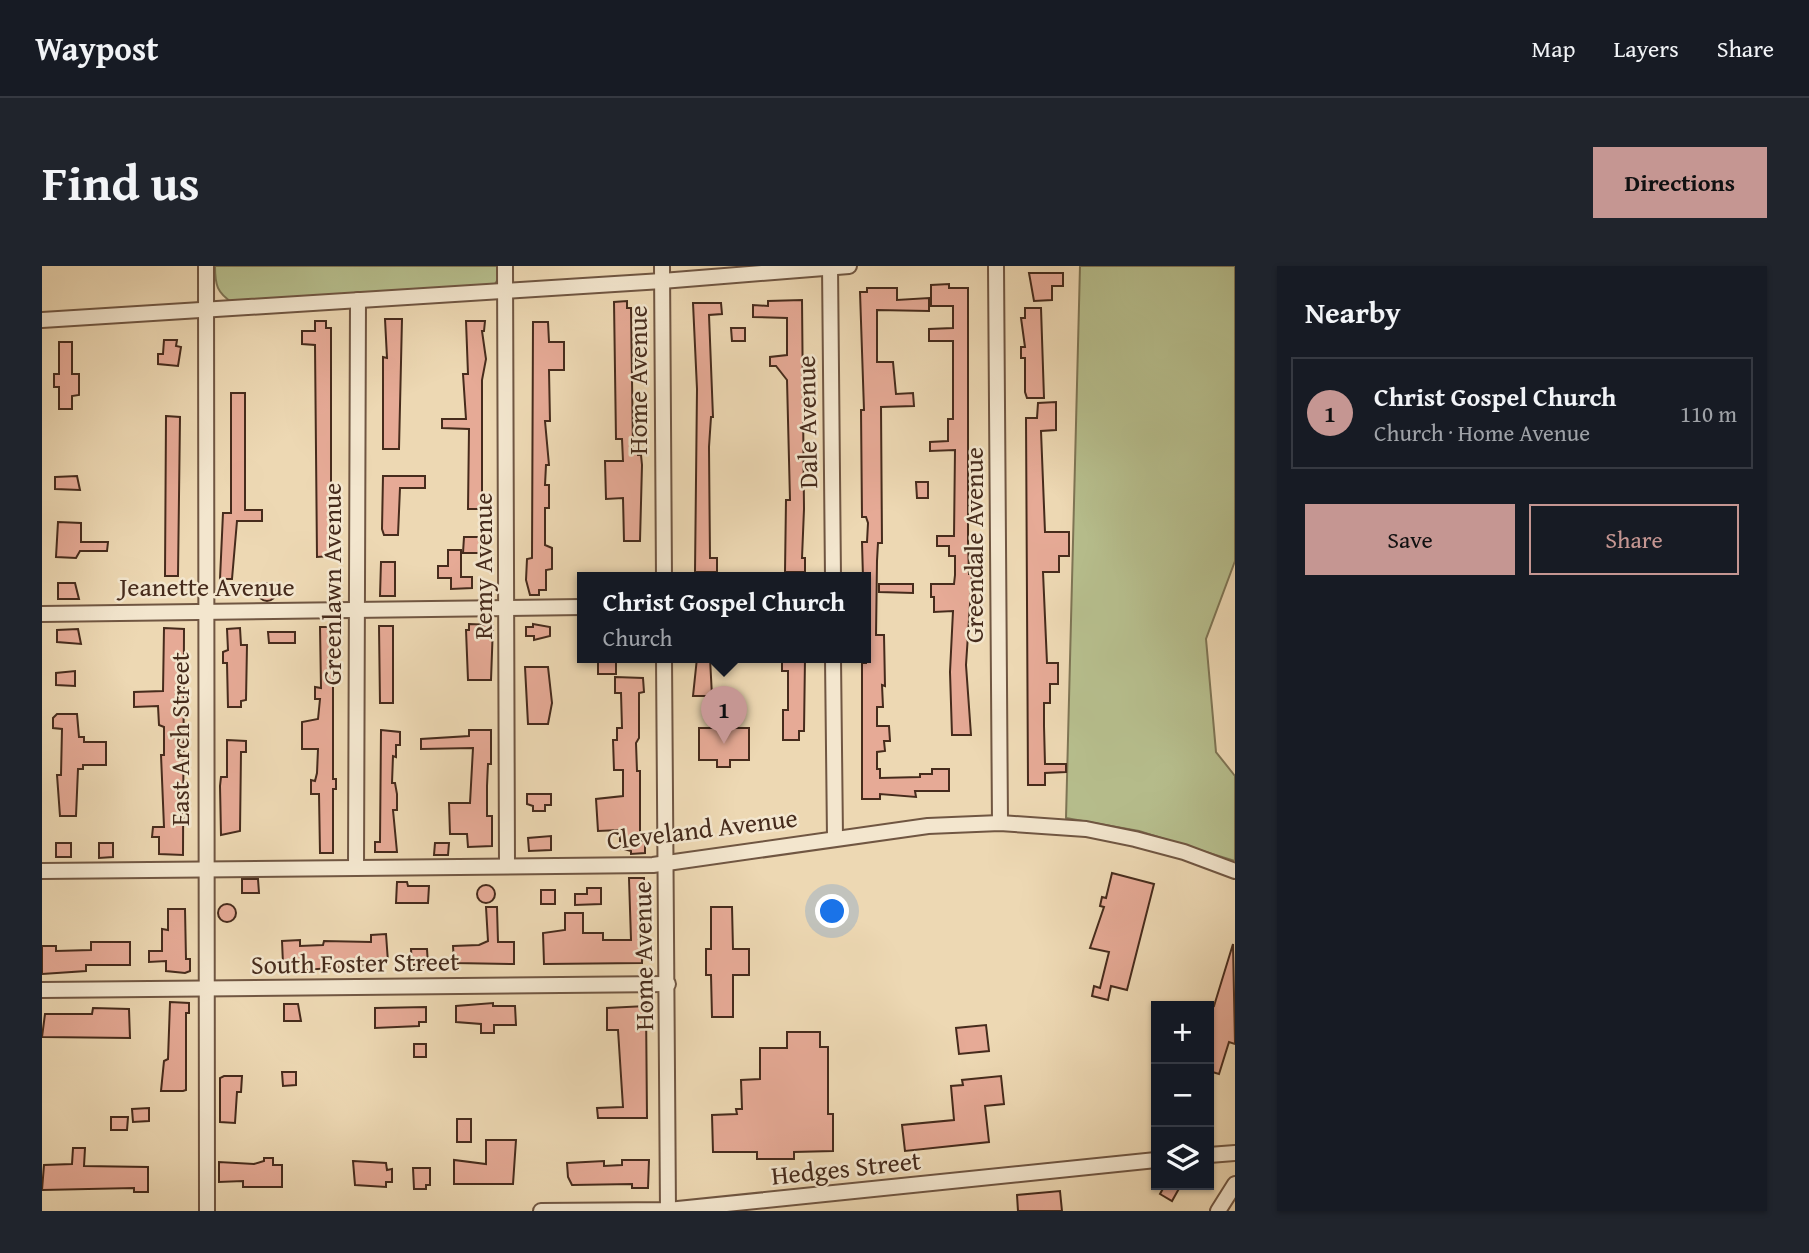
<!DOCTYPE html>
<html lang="en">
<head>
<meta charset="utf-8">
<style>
	:root { --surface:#171b24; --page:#20242c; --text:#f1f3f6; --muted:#9ea1a6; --line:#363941; --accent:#c59692 }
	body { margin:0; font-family:"Gentium Book Plus",serif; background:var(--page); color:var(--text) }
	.controls { position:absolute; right:21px; bottom:21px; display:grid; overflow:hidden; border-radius:0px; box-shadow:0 2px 5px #0004 }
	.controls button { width:63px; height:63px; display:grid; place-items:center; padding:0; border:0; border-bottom:2px solid var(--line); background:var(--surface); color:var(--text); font:35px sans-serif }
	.you { position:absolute; left:791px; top:646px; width:24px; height:24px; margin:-18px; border:5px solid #fff; border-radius:50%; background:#1a73e8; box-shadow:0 0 0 10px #1a73e833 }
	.badge { display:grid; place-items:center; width:46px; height:46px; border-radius:50%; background:var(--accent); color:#111; font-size:23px; font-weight:700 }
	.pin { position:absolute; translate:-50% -58px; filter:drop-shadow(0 2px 4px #0008) }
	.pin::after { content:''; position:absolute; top:37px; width:24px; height:21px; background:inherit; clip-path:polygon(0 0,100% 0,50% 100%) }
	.popup { position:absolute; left:535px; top:306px; width:294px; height:91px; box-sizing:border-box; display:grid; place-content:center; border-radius:0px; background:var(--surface); filter:drop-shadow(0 2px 5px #0005); font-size:23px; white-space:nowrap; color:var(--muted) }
	.popup b { font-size:26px; color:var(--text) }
	.popup::after { content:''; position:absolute; left:50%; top:100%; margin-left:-14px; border:14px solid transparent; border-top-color:var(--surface) }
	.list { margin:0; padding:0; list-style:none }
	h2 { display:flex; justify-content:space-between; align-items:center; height:91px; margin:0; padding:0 28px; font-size:30px }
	h2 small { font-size:23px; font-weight:400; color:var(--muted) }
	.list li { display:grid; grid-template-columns:46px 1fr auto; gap:21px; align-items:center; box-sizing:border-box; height:112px; margin:0 14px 14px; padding:0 14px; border:2px solid var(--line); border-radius:0px }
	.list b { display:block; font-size:26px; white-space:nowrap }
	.list p { margin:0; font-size:23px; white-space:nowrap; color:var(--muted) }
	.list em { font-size:23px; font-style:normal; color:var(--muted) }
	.actions { display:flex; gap:14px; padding:21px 28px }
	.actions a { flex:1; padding:16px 0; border:2px solid var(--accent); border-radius:0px; text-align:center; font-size:24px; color:var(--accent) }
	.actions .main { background:var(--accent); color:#111 }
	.icon { flex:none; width:38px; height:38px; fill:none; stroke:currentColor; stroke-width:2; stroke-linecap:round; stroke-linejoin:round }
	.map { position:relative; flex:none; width:1193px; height:945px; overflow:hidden; border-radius:0px }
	header { display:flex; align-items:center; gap:42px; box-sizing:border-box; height:98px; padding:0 35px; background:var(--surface); border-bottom:2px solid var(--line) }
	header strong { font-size:33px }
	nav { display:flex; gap:38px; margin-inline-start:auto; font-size:24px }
	.intro { display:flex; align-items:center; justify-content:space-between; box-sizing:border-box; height:168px; padding:0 42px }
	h1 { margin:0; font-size:49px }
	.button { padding:18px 32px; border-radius:0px; background:var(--accent); color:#111; font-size:24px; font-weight:700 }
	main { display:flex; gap:42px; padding:0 42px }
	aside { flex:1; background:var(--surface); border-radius:0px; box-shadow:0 2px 5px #0004 }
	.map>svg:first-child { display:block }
	.green { fill:#b7bf8e; stroke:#7e7555; stroke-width:2 }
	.building { fill:#e6aa96; stroke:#462b1c; stroke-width:2 }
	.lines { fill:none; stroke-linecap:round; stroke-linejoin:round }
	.minor-casing { stroke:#705642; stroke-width:18 }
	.minor { stroke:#f3e6ce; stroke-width:14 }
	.labels { text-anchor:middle; stroke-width:5; stroke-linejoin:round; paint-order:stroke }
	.street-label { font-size:26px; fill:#462b1c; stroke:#f3e6ce }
</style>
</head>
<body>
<header>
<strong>Waypost</strong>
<nav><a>Map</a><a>Layers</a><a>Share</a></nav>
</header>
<div class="intro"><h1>Find us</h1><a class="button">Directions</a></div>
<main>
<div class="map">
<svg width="1193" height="945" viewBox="0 0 1193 945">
	<rect width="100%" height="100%" fill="#edd8b3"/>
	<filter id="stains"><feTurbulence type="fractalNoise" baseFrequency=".00286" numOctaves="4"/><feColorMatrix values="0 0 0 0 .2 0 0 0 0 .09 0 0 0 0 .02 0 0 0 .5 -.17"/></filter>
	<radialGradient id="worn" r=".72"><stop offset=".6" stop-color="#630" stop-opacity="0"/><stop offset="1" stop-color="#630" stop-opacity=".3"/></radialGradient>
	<g class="green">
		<path d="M173 0H457V11L451 22 191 37C175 27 173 19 173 0Z"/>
		<polygon points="1038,0 1193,0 1193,295 1164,373 1174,486 1193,510 1193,595 1097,565 1024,552"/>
	</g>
	<g class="building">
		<polygon points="987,7 1021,7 1021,20 1010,20 1010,34 992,35"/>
		<polygon points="907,18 907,22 926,22 926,276 927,308 930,308 924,399 929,469 910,469 908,406 911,345 892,346 892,331 889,331 889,318 912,318 913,309 913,290 907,290 907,280 895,280 895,270 912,270 913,184 888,185 888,176 906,175 906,153 911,153 911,75 887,75 887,63 911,62 911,40 889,40 889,19"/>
		<polygon points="825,22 855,22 855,34 887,32 887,45 835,44 835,96 851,96 854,128 871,127 872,140 839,141 840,277 836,277 835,295 834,369 842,369 843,420 840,419 841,441 835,441 835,460 847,460 848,475 842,475 843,485 835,486 835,503 838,503 838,512 878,511 878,508 890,508 890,503 907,503 907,525 873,525 874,531 838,528 838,533 820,533 820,397 824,397 824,312 821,312 820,276 825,276 826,257 824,251 820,251 819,144 822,144 818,26 825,26"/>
		<polygon points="760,34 762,243 760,292 763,292 763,306 743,306 744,234 748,234 745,114 734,100 728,100 728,91 745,89 745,52 711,51 711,39 726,40 726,35"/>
		<polygon points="585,35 585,42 589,42 591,184 596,184 596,189 599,189 600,199 598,275 582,275 581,232 564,233 563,195 581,195 580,173 574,173 572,36"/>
		<polygon points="651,37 679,37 680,48 667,49 671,151 669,151 667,181 668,292 675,292 675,306 653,306 655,123"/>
		<polygon points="983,42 999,42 1002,132 985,132 983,126 983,92 979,92 979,81 983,81 979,52 983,52"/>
		<polygon points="343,53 360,53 357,183 341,183 341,91 345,92"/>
		<polygon points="273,55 284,55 284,62 289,62 289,290 275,291 273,79 260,78 260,65 273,65"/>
		<polygon points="424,55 443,55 442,65 440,65 444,93 440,114 440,243 426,243 427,163 400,162 400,153 424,153 421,108 426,108"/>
		<polygon points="491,56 506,56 507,76 522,76 522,104 507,104 508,155 503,155 507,199 504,199 503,219 507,219 507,242 503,242 503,279 510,282 510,303 504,304 504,324 497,324 497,329 488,329 484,314 485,293 490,292"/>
		<polygon points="689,62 703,62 703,75 690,75"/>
		<polygon points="122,74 135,74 134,80 139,81 136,100 116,98 116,88 121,88"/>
		<polygon points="17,76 30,76 30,108 37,108 37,129 30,130 30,143 17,143 17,121 12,121 12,108 17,108"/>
		<polygon points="189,127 203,127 203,244 220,244 220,255 195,255 190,313 178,313 181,247 189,247"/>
		<polygon points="1014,136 1014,164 999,165 1003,266 1027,266 1027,290 1017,290 1017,306 1001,306 1005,397 1016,397 1016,418 1008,418 1008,437 1002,437 1002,460 1003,498 1024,498 1024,506 1003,507 1003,519 986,519 984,152 995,152 996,137"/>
		<polygon points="124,150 138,151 136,310 123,310"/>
		<polygon points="341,210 383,210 383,222 358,222 356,269 342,269 340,263"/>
		<polygon points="13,211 35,210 38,224 13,223"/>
		<polygon points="874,216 886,216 886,232 875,232"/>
		<polygon points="16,256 39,257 39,276 66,276 65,285 38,285 34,292 14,291"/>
		<polygon points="422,271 438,271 438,287 421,287"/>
		<polygon points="406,284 419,284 419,311 430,311 430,322 409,323 409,312 396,312 396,300 406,300"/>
		<polygon points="339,296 353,296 353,330 338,330"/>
		<polygon points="16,317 33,317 37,333 16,333"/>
		<circle cx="225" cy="326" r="9"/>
		<polygon points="837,318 871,318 871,327 837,326"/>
		<polygon points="427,358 451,359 449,414 426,414 424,364 427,364"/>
		<polygon points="491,358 508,361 508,370 492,374 492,370 484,370 484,361 491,361"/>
		<polygon points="337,360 351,360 351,437 338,437"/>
		<polygon points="278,361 291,361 291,513 294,513 294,523 291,523 291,587 278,587 277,528 269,528 269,514 273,515 275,507 276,483 260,483 260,456 276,453 278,433 273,433 273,421 279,422"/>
		<polygon points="122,362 142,363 141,589 117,588 117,571 110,571 111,561 122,561 119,489 122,489 122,461 117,459 116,440 92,441 92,426 121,425"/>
		<polygon points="198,362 199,379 205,379 204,434 199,435 199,441 186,441 185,397 181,397 181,386 186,384 185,363"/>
		<polygon points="36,363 39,378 15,376 15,364"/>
		<polygon points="226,366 253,366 253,377 227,377"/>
		<polygon points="655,392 668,392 670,430 651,430"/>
		<polygon points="740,392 763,392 762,465 757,465 757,474 741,474 741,444 746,444 746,405 740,405"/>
		<polygon points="556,394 574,395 574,408 556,408"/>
		<polygon points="483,401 506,401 510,437 506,458 486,458"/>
		<polygon points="33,405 33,420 14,419 14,407"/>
		<polygon points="573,411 601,412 602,426 597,427 597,472 594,477 595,505 598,505 598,575 603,575 603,587 589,588 589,585 578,582 578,564 556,565 554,533 581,530 581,504 572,504 571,474 575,474 575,462 580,462 579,427 573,427"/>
		<polygon points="15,448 35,448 37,471 42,471 42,476 64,476 64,499 41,499 41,503 36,503 34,550 18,550 15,509 19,509 20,463 11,462 11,452"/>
		<polygon points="657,462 707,462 707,494 688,494 688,501 675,501 675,494 657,494"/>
		<polygon points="339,464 358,466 358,479 354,479 354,491 351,490 350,517 353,517 355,528 355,544 351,544 355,586 333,586 333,576 338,576"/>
		<polygon points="427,464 449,464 449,498 446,498 445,520 445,550 450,550 450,580 426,581 425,568 408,568 407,537 428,537 431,482 379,483 379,473 427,470"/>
		<polygon points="185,474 204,475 204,486 199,486 198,565 179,569 178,520 179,511 185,511"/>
		<polygon points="485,528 509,528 509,539 503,539 503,545 491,545 491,540 485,538"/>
		<polygon points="509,570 509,584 487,585 486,572"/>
		<rect x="14" y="577" width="15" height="14"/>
		<polygon points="57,577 71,577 71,591 57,592"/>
		<polygon points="393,577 407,577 406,589 392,589"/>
		<polygon points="1070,607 1112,618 1085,724 1069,720 1066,734 1050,730 1052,720 1058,722 1067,686 1048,682 1062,641 1058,640 1060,631 1064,632"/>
		<polygon points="587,612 602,612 600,697 502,698 501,667 523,664 523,647 541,647 541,667 561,667 561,674 589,674"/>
		<polygon points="200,613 216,613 217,627 200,627"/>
		<polygon points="355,616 365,616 366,620 387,620 386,637 354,637"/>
		<circle cx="444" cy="628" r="9"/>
		<polygon points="545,622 559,622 559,638 533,639 533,628 545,628"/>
		<rect x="499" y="624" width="14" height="14"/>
		<circle cx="185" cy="647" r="9"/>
		<polygon points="444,641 455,641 456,676 472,676 472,698 412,697 411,680 437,679 446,675"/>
		<polygon points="669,641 690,641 691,683 707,683 707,709 691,709 691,751 670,751 669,709 664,709 664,683 669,683"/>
		<polygon points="126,643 143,643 144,693 148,693 148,705 143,707 124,705 124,695 107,696 107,685 120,685 120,663 126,664"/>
		<polygon points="344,668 346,696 340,698 263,704 260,697 241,698 240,675 258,674 258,680 281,679 282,675 329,676 329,669"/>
		<polygon points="49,676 88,676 88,699 44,699 44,705 0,708 0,680 14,680 14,685 49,684"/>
		<polygon points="1191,678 1193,778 1187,776 1177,808 1167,805 1167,738 1172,740"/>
		<polygon points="369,683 385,683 386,699 370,699"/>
		<polygon points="128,736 147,737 147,747 144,747 144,824 141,825 119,825 122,795 126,793"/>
		<polygon points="451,737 451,740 473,740 474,759 452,759 452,767 439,767 439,758 414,756 414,740"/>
		<polygon points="242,738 256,738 259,755 242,755"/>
		<polygon points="604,740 605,852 556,852 555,842 581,841 576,764 565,764 565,742"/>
		<polygon points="384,741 384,756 377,756 377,760 333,762 333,742"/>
		<polygon points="51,742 87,743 88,772 0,771 3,748 50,748"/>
		<polygon points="944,759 947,785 917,788 914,762"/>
		<polygon points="745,766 778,766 778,781 786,781 786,848 791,848 791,885 752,886 752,893 715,893 715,886 671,886 670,849 695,848 694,843 700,843 699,814 718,813 718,782 745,782"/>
		<rect x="372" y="778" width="12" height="13"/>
		<polygon points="240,806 254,806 254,819 241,820"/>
		<polygon points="182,810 200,810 199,826 195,826 193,857 178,856 178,812"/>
		<polygon points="959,810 962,838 943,840 947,876 863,885 860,859 912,854 909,820 921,819 920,814"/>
		<polygon points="107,842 107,855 91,856 90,843"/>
		<polygon points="69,851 86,851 85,864 69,864"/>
		<rect x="415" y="853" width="14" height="23"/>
		<polygon points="444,874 474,874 471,918 412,918 412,894 444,898"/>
		<polygon points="31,882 43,882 42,900 106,901 106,926 92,926 92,922 0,924 2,899 30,898"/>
		<polygon points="222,892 231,892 231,899 240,899 240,921 201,921 201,915 177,916 177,896 212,898 222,895"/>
		<polygon points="580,894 607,894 606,922 590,922 590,918 530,919 526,911 525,897 562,895 562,900 580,899"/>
		<polygon points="311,895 344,897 345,904 350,903 350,916 344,916 344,921 313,919"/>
		<polygon points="371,902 388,902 388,919 384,919 384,923 372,923"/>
		<polygon points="1123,919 1139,919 1130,935 1118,928"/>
		<polygon points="1018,925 1020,945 976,945 975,929"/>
	</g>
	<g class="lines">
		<defs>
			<g id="minor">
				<polyline points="164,0 165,945"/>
				<polyline points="463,0 465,600"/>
				<polyline points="620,0 622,312"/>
				<polyline points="788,0 791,312"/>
				<polyline points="954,0 958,557"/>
				<polyline points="0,54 620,15 807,0"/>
				<polyline points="0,348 540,341"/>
				<polyline points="622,392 626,945"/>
				<polyline points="791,392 793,572"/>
				<polyline points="314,602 316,34"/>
				<polyline points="0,605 611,599 886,560 958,557 1044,563 1093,573 1142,586 1193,605"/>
				<polyline points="0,724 626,718"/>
				<polyline points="1167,889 1193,887"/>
				<polyline points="499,945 626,944 1114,894"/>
				<polyline points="1176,945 1193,918"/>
			</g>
		</defs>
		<use href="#minor" class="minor-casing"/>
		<use href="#minor" class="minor"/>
	</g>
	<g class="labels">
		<g class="street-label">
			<text transform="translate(596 114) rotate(-90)" y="9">Home Avenue</text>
			<text transform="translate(765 156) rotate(-91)" y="9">Dale Avenue</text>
			<text transform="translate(932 279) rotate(-90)" y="9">Greendale Avenue</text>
			<text transform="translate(441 300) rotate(-90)" y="9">Remy Avenue</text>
			<text transform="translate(290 318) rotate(-90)" y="9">Greenlawn Avenue</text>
			<text x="165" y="330">Jeanette Avenue</text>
			<text transform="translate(138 473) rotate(-90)" y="9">East Arch Street</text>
			<text transform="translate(660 563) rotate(-7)" y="9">Cleveland Avenue</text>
			<text transform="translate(601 690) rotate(-91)" y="9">Home Avenue</text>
			<text transform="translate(313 697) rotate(-1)" y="9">South Foster Street</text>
			<text transform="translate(804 902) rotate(-6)" y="9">Hedges Street</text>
		</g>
	</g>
	<rect width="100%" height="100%" filter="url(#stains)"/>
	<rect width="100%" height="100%" fill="url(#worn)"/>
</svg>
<div class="controls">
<button>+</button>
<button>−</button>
<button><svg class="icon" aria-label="layers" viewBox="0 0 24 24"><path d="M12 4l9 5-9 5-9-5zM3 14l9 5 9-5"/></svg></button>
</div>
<div class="you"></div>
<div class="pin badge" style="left:682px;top:478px">1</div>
<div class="popup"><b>Christ Gospel Church</b>Church</div>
</div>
<aside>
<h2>Nearby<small></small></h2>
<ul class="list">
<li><span class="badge">1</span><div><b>Christ Gospel Church</b><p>Church · Home Avenue</p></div><em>110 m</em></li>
</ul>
<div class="actions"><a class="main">Save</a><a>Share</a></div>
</aside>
</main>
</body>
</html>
